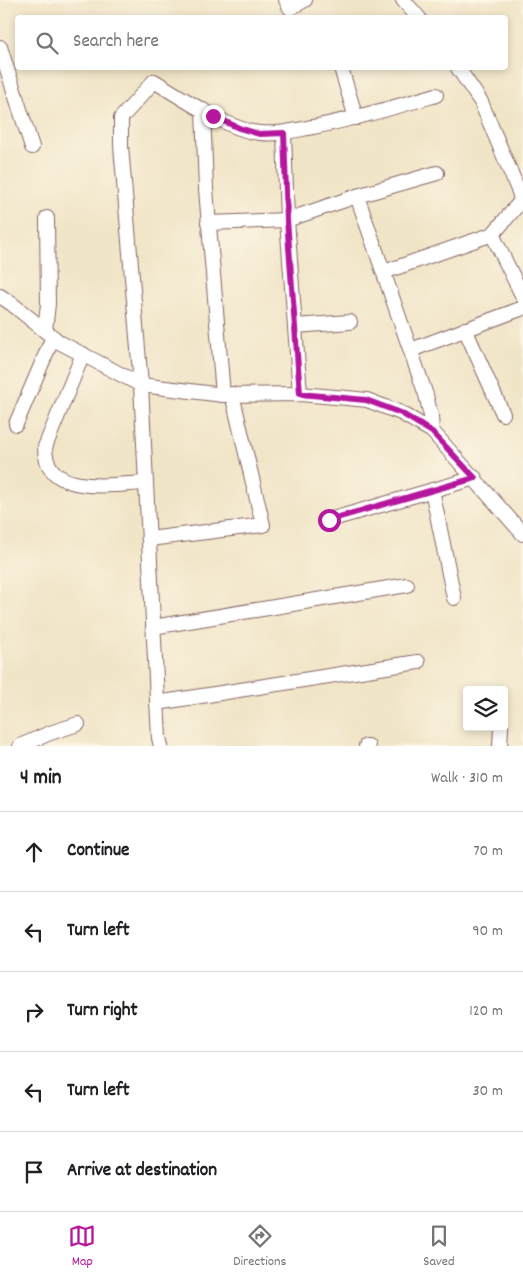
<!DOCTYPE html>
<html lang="en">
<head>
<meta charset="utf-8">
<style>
	:root { --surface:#fff; --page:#f2f2f2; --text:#202124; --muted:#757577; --line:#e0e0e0; --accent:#b5179e }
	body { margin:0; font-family:Dekko,sans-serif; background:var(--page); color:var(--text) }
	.controls { position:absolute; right:15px; bottom:15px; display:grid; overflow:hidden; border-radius:5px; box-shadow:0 2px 8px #0003 }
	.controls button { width:45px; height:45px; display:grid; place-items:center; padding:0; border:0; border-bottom:1px solid var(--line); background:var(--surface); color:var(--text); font:25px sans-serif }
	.stop { position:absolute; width:15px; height:15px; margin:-11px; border:4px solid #b5179e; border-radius:50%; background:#fff }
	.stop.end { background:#b5179e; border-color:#fff; box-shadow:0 1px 5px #0008 }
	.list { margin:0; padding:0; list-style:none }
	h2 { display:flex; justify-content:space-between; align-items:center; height:65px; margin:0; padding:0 20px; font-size:21px }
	h2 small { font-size:16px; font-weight:400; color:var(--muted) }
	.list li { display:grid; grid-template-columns:32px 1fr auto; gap:15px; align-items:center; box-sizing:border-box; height:80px; padding:0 20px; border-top:1px solid var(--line) }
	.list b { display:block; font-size:19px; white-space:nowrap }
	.list em { font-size:16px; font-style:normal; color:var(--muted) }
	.icon { flex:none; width:28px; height:28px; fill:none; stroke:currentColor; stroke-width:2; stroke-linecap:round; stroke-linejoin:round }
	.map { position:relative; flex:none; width:523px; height:746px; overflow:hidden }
	.search { position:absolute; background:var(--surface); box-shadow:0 2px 8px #0003; left:15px; right:15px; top:15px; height:55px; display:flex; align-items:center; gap:12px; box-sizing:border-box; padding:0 18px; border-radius:5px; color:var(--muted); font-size:19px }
	.sheet { height:465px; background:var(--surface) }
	nav { display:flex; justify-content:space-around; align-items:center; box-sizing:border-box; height:70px; border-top:1px solid var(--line); background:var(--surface); font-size:14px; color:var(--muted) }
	nav a { display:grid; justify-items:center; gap:2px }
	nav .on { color:var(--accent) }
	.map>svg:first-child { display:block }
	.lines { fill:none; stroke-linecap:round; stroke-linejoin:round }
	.minor-casing { stroke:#846462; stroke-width:16 }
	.minor { stroke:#fff; stroke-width:14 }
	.route { stroke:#b5179e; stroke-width:6 }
</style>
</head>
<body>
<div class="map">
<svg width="523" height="746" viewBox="0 0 523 746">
	<rect width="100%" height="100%" fill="#fcf5e5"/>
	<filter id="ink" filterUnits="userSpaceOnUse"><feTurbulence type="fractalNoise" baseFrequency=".02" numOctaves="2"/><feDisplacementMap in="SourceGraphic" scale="10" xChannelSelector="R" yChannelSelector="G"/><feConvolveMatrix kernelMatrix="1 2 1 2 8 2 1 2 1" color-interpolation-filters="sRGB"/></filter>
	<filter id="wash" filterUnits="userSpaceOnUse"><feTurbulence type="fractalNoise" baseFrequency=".0096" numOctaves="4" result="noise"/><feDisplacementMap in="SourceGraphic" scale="20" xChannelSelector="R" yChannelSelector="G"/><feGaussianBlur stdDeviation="1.12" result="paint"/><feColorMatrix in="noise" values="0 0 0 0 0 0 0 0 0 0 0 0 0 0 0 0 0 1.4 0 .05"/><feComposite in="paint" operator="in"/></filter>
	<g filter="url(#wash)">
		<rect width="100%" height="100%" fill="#f1e5c7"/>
	</g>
	<g filter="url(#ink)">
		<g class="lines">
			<defs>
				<g id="minor">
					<polyline points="286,0 290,8 305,0"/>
					<polyline points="403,0 419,18"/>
					<polyline points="0,47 32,147"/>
					<polyline points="341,68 356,118"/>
					<polyline points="203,110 206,189 223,395"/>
					<polyline points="284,133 287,220 300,394"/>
					<polyline points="357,196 426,395 431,416 432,431"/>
					<polyline points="208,223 287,220 357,196 437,173"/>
					<polyline points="493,234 494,238 523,297"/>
					<polyline points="384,272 493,234 521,201 519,192 481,102 458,68"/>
					<polyline points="0,296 12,304 59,342 141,385 223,395 300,394 347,398 367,400 401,413 432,431 523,534"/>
					<polyline points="295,326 350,322"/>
					<polyline points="465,329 503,414"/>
					<polyline points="45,330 48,304 47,218"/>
					<polyline points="411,350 523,308"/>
					<path d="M83 354 45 447C45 498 113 484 146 483"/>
					<polyline points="16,424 53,337"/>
					<polyline points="432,490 454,598"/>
					<polyline points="329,520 475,478"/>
					<polyline points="149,539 263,525 232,394"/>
					<polyline points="153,627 407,585"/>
					<polyline points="157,703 418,662"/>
					<polyline points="20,746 50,733 78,724"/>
					<path d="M161 746 159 738 141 385 121 146V118L154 81C181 97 230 131 260 133 278 135 296 130 313 127 355 119 395 107 436 95"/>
					<polyline points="366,746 368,746"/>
					<polyline points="500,746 501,727"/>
				</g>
			</defs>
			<use href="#minor" class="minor-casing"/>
			<use href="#minor" class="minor"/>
		</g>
	</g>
	<g class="lines" filter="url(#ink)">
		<polyline class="route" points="213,116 239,128 259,134 284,133 287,220 300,394 366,400 401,413 432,432 475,478 329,520"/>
	</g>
</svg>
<div class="controls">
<button><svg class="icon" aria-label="layers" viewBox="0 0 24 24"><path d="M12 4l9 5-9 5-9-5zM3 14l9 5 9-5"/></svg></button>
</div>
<div class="stop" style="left:329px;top:520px"></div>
<div class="stop end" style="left:213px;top:116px"></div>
<div class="search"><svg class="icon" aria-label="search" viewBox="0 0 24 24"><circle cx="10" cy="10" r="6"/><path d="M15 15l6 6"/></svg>Search here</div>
</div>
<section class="sheet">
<h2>4 min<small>Walk · 310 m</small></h2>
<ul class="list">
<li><svg class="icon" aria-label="ahead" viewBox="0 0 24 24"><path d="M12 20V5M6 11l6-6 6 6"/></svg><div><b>Continue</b></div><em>70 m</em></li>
<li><svg class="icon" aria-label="left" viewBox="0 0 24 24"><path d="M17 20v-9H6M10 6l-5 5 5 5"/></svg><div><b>Turn left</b></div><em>90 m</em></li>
<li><svg class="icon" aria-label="right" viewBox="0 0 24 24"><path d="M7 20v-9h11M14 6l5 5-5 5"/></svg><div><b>Turn right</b></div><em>120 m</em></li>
<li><svg class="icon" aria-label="left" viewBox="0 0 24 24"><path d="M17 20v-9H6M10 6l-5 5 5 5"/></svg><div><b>Turn left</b></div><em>30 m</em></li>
<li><svg class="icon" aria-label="arrive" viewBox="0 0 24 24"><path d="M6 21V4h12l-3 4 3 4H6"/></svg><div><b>Arrive at destination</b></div></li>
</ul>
</section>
<nav>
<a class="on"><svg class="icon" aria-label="map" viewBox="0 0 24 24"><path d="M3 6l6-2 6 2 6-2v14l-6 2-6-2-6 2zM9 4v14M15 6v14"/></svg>Map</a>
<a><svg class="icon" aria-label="directions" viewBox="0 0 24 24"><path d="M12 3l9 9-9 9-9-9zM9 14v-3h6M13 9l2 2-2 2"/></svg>Directions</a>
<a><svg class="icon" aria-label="saved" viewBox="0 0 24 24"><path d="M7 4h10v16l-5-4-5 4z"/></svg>Saved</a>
</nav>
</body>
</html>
